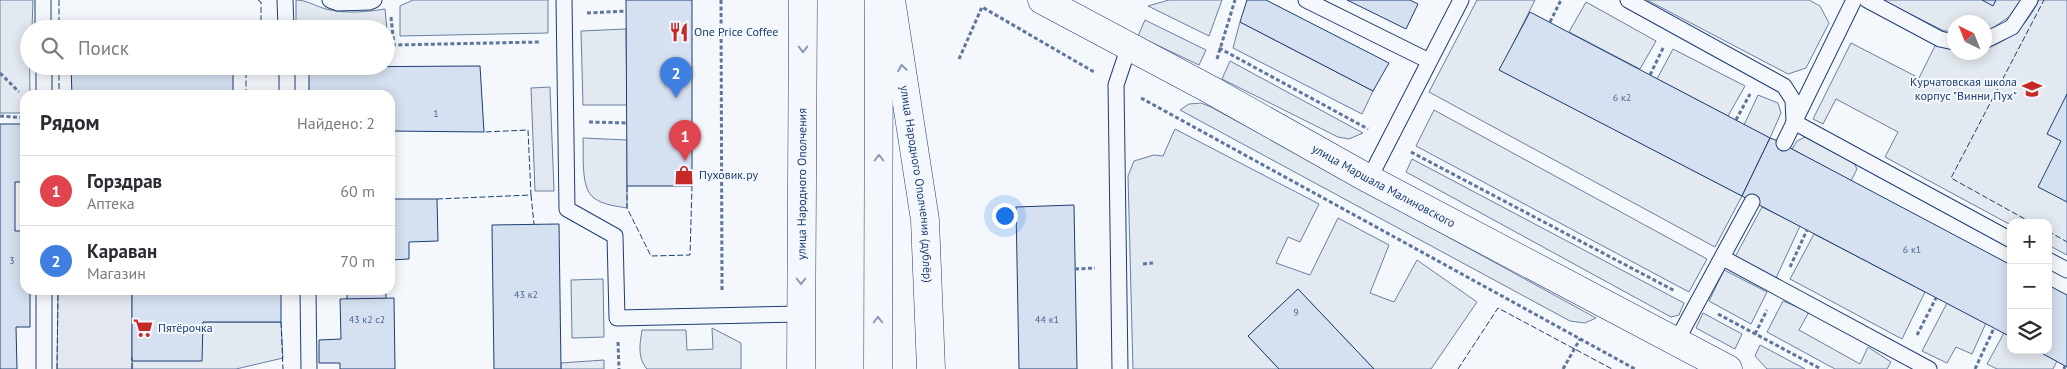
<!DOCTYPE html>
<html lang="ru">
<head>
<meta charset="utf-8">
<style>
	:root { --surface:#fff; --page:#f2f2f3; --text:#2b2b33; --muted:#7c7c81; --line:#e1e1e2; --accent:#c62828 }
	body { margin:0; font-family:"PT Sans",sans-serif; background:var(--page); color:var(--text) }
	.controls { position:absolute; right:15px; bottom:15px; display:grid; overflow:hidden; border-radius:10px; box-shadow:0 2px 12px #0003 }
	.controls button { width:45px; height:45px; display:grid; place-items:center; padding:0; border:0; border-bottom:1px solid var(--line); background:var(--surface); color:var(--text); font:25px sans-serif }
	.compass { position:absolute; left:1947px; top:15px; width:45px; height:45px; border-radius:50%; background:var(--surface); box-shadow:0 2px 12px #0003; rotate:317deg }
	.you { position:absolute; left:1004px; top:215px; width:18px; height:18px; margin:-12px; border:4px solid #fff; border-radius:50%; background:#1a73e8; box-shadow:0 0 0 8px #1a73e833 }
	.badge { display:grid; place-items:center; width:32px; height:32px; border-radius:50%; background:var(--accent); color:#fff; font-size:16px; font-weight:700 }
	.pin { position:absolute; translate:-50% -41px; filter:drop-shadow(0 1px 2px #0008) }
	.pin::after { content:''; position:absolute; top:26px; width:18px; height:15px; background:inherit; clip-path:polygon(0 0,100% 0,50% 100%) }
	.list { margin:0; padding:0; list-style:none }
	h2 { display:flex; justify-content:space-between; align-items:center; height:65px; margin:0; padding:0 20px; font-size:21px }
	h2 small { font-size:16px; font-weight:400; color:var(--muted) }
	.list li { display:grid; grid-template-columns:32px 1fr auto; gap:15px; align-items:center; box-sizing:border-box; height:70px; padding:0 20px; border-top:1px solid var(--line) }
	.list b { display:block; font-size:19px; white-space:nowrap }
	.list p { margin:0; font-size:16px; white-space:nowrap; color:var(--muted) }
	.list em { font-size:16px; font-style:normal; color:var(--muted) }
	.icon { flex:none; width:28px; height:28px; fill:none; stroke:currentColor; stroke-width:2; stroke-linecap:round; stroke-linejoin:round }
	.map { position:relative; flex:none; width:2067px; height:369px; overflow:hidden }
	.search { position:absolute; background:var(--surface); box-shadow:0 2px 12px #0003; left:20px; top:20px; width:375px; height:55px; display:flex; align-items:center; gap:12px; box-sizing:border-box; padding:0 18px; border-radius:28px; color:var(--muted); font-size:19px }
	.panel { position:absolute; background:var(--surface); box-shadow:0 2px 12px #0003; left:20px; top:90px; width:375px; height:205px; border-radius:15px }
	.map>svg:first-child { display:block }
	.green { fill:#e3e9f0; stroke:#687fa3 }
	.parking { fill:#e3e8f0; stroke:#687fa3 }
	.building { fill:#d5e0f0; stroke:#1d3f73 }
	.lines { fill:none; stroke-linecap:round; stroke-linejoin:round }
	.service-casing { stroke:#1d3f73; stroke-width:17 }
	.minor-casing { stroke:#1d3f73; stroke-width:29 }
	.tertiary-casing { stroke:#1d3f73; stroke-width:29 }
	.secondary-casing { stroke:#1d3f73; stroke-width:29 }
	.path { stroke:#5e769c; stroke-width:3; stroke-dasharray:4 2.5; stroke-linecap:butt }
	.service { stroke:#f4f7fb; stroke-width:15 }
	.minor { stroke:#f4f7fb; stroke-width:28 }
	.tertiary { stroke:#f4f7fb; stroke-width:28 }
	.secondary { stroke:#f4f7fb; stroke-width:28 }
	.fence { stroke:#1d3f73; stroke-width:1; stroke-dasharray:6 2.5; stroke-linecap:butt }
	.oneway { stroke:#889bb7 }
	.labels { text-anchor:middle; stroke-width:4; stroke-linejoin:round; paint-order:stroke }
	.number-label { font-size:10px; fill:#4b6792 }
	.poi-label { font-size:12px; fill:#1d3f73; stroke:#f4f7fb; text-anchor:start }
	.street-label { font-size:12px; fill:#1d3f73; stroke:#f4f7fb }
</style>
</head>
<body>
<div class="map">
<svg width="2067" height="369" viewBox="0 0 2067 369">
	<rect width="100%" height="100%" fill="#f4f7fb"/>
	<g class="green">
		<polygon points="0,0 33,0 32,29 29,29 30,95 25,95 25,113 0,113"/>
		<path d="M296 0C307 0 315 6 326 9 346 14 365 12 385 9L389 52H386V29H296Z"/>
		<polygon points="413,0 548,0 548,33 400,36 400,6"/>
		<polygon points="1169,0 1222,0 1209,36 1148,6"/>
		<polygon points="1477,0 1535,0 1500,70 1742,196 1715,247 1429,92"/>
		<polygon points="1647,0 1809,0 1820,6 1829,23 1806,68 1788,74"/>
		<polygon points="1882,0 2021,0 2009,17 1985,33 1984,22 1954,22 1954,33 1942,30"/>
		<path d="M2039 0H2067V255L2048 245V223H2011V225L1885 157 1898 132 1836 99 1823 124 1813 119 1851 43 1919 78 1936 44 1954 48V52H1984L1985 49C2012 39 2026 26 2039 0Z"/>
		<polygon points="1586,2 1656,41 1640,69 1569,32"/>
		<polygon points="1145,20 1206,50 1199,65 1138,36"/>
		<polygon points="1240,22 1373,91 1362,114 1233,48"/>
		<polygon points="626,29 627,105 583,105 581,31"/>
		<polygon points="1673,49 1745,86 1728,116 1657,79"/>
		<polygon points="1230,61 1363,133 1349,139 1338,137 1222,79"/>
		<polygon points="1758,95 1778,103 1781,113 1770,138 1744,125"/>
		<polygon points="1201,103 1211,107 1596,318 1585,323 1570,321 1180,110 1189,104"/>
		<polygon points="1434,110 1707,259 1689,292 1416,146"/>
		<polygon points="1175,129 1319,204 1300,242 1288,237 1276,263 1310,275 1338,218 1389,245 1370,293 1394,302 1417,260 1477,302 1431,369 1374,369 1298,289 1248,336 1279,369 1133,369 1128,176 1134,161 1154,155 1163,156"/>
		<polygon points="1805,137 1854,163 1857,169 1851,181 1792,149 1797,141"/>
		<path d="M583 138 627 140V208C616 206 603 205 594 198 580 189 584 153 583 138Z"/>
		<polygon points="1412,159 1684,303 1679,315 1671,317 1406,172"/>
		<polygon points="1762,207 1800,226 1776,278 1735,257"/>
		<polygon points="1814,234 1925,292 1902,339 1790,279"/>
		<polygon points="1724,270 1767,292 1751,324 1709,301"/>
		<polygon points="603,279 604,337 572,338 571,280"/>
		<polygon points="1783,301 1809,312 1799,330 1860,364 1868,347 1891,362 1887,369 1835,369 1767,332"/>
		<polygon points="1947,303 1986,323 1972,354 1956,347 1947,363 1922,351"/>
		<polygon points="1703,313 1742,334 1735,349 1696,328"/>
		<polygon points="203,322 281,322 283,358 236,369 132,369 132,361"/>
		<path d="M712 328 741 343V369H647C637 357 640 344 642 330H686L687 350 713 349Z"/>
		<polygon points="2004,333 2011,337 2011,350 2036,350 2057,361 2053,369 1997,369 1987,364"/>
		<polygon points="1760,345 1805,369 1767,369 1755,356"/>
		<polygon points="604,360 604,369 561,369 561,363"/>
	</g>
	<g class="parking">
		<polygon points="550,87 554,191 535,191 531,88"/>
		<polygon points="58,290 132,290 132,369 57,369"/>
	</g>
	<g class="building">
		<polygon points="626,0 692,0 692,186 627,186"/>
		<polygon points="1247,0 1266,0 1389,63 1373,91 1240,22"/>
		<polygon points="1347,0 1410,0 1418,4 1406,29"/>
		<polygon points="1982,0 1996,0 1993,6"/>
		<polygon points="1530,12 1770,138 1742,196 1499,70"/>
		<polygon points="71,66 233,66 233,95 72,95"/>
		<polygon points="480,66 484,132 390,131 390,95 309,95 309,67"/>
		<polygon points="2067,94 2067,202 2038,187 2061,141 2047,134"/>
		<polygon points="0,124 25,124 25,182 15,182 15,231 25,231 25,290 30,290 30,327 16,327 17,369 0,369"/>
		<polygon points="1770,138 1784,143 1792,149 2011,265 2011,337 1742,196"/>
		<polygon points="390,199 437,199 438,241 409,242 409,259 390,260"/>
		<polygon points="1074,205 1077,369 1019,369 1016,207"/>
		<polygon points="559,224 561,369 494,369 492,225"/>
		<polygon points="2048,285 2067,295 2067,367 2036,350 2048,350"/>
		<polygon points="1298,289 1374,369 1279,369 1248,336"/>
		<polygon points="132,290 281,290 281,322 203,322 202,361 132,361"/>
		<polygon points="347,290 386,290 386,299 347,300"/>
		<polygon points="394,298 395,369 340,369 340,363 319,363 319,340 341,339 340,299"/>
	</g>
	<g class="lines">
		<defs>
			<g id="service">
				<polyline points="43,0 43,29"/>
				<polyline points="285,0 286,29"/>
				<polyline points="330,0 338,3 369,2 374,0"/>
				<polyline points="564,0 567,209 615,236 617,318 801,314"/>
				<polyline points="1306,0 1429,61"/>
				<polyline points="1628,0 1784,86 1793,100 1794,122 2011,240"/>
				<polyline points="1867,0 1940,39 1954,42"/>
				<polyline points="1984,41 2012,27 2030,0"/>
				<polyline points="44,66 44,95"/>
				<polyline points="287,66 287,95"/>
				<polyline points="1784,143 1854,0"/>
				<polyline points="1369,179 1461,0"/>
				<polyline points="1723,258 1929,369"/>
				<polyline points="2048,260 2067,270"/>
				<polyline points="44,290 44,369"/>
				<polyline points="308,290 309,369"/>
				<polyline points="1676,342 1752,202"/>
				<polyline points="1120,369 1116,85 1129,46"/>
			</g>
			<g id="minor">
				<path id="s1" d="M1042 0 1211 90 1369 179 1728 369"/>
			</g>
			<g id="tertiary">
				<path id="s2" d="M891 0 925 220 931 369"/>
			</g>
			<g id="secondary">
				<path id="s3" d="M801 369 803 0"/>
				<polyline points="878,369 879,0"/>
			</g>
		</defs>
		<use href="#service" class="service-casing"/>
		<use href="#minor" class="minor-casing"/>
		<use href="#tertiary" class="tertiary-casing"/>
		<use href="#secondary" class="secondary-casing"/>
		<g class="path">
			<polyline points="721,0 722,292"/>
			<polyline points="587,13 626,11"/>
			<polyline points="391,17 394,45 539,42"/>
			<polyline points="1550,22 1561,0"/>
			<polyline points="1219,48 1368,129"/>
			<polyline points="959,59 982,7 1094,72"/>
			<polyline points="1217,59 1235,0"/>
			<polyline points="0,73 19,92"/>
			<polyline points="1650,75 1664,46"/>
			<polyline points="1141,98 1635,369"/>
			<polyline points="0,116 25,118"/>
			<polyline points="1736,120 1750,94"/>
			<polyline points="589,122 627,123"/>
			<polyline points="1411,152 1675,291"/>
			<polyline points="1143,264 1153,263"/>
			<polyline points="1790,267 1807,230"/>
			<polyline points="1075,269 1095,268"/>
			<polyline points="1718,314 1821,369"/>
			<polyline points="1755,334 1767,310"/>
			<polyline points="1917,335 1936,298"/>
			<polyline points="618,342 619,369"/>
			<polyline points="1563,369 1580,339"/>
			<polyline points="1975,369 1994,328"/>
			<polyline points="2064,369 2065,366"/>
		</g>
		<use href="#service" class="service"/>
		<use href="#minor" class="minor"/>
		<use href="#tertiary" class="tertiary"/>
		<use href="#secondary" class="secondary"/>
		<g class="fence">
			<polyline points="59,0 59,29"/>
			<polyline points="258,0 261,2 261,29"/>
			<polyline points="59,66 59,95"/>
			<polyline points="246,95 246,66"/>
			<polyline points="627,186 627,208 651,256 690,255 692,186"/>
			<polyline points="531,195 534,224"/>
			<polyline points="437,199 531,195 528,130 484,132"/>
			<polyline points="2032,223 1951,178 2044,0"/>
			<polyline points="2048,231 2067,242"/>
			<polyline points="281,322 283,369"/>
			<polyline points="57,369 58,290"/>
			<polyline points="132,369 132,357"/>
			<polyline points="1458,369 1498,308 1612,369"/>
		</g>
	</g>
	<defs><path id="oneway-chevron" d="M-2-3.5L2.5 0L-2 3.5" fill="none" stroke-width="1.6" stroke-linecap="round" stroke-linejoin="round" transform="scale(1.25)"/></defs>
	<g class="oneway">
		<use href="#oneway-chevron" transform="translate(803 49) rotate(90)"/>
		<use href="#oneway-chevron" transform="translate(902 68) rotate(-99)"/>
		<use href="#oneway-chevron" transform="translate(879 158) rotate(-90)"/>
		<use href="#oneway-chevron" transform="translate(801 281) rotate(90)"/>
		<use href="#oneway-chevron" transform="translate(878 320) rotate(-90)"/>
	</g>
	<defs>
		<symbol id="restaurant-bare" viewBox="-9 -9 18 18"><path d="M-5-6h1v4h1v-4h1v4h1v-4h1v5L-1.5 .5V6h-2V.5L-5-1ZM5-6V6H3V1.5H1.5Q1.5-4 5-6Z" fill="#c62828" stroke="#f4f7fb" stroke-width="2.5" paint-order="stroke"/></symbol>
		<symbol id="school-bare" viewBox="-9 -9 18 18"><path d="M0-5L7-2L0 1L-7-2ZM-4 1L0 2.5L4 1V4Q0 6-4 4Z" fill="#c62828" stroke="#f4f7fb" stroke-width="2.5" paint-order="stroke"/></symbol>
		<symbol id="shop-bare" viewBox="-9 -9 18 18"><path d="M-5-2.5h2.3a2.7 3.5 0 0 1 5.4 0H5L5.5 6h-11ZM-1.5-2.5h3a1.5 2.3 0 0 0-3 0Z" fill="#c62828" stroke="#f4f7fb" stroke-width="2.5" paint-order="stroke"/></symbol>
		<symbol id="supermarket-bare" viewBox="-9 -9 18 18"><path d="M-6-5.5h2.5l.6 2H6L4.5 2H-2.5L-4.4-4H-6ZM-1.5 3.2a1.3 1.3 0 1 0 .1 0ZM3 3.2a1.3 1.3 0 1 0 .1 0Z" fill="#c62828" stroke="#f4f7fb" stroke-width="2.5" paint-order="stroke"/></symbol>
	</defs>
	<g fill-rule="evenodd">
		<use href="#restaurant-bare" x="665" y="18" width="28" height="28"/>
		<use href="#school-bare" x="2018" y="75" width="28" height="28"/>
		<use href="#shop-bare" x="670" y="161" width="28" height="28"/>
		<use href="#supermarket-bare" x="129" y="314" width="28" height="28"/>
	</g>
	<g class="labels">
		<g class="number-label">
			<text x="1622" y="101">6 к2</text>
			<text x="436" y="117">1</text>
			<text x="1912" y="253">6 к1</text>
			<text x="12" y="264">3</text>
			<text x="526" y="298">43 к2</text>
			<text x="1296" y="316">9</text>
			<text x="367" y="323">43 к2 с2</text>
			<text x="1047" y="323">44 к1</text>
		</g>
		<g class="poi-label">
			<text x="694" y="36">One Price Coffee</text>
			<text x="2017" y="86" text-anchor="end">Курчатовская школа<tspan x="2017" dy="14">корпус "Винни Пух"</tspan></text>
			<text x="699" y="179">Пуховик.ру</text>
			<text x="158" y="332">Пятёрочка</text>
		</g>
		<g class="street-label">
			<text dy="4" stroke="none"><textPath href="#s2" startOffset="186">улица Народного Ополчения (дублёр)</textPath></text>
			<text dy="4" stroke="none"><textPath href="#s3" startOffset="185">улица Народного Ополчения</textPath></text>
			<text dy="4" stroke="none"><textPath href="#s1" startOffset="389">улица Маршала Малиновского</textPath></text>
		</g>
	</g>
</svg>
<div class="controls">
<button>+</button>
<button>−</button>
<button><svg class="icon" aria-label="layers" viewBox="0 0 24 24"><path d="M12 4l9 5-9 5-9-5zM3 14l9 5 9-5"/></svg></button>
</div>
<svg class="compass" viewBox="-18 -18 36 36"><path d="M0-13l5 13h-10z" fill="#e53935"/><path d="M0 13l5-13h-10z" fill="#7c7c81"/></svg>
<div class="you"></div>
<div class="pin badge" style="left:685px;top:161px;background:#e0444e">1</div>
<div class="pin badge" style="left:676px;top:98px;background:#3f7fe0">2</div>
<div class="search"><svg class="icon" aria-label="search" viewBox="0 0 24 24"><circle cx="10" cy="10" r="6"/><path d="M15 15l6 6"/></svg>Поиск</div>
<section class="panel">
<h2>Рядом<small>Найдено: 2</small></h2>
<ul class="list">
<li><span class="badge" style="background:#e0444e">1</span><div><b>Горздрав</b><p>Аптека</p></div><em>60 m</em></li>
<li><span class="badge" style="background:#3f7fe0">2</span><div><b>Караван</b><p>Магазин</p></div><em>70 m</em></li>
</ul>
</section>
</div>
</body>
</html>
